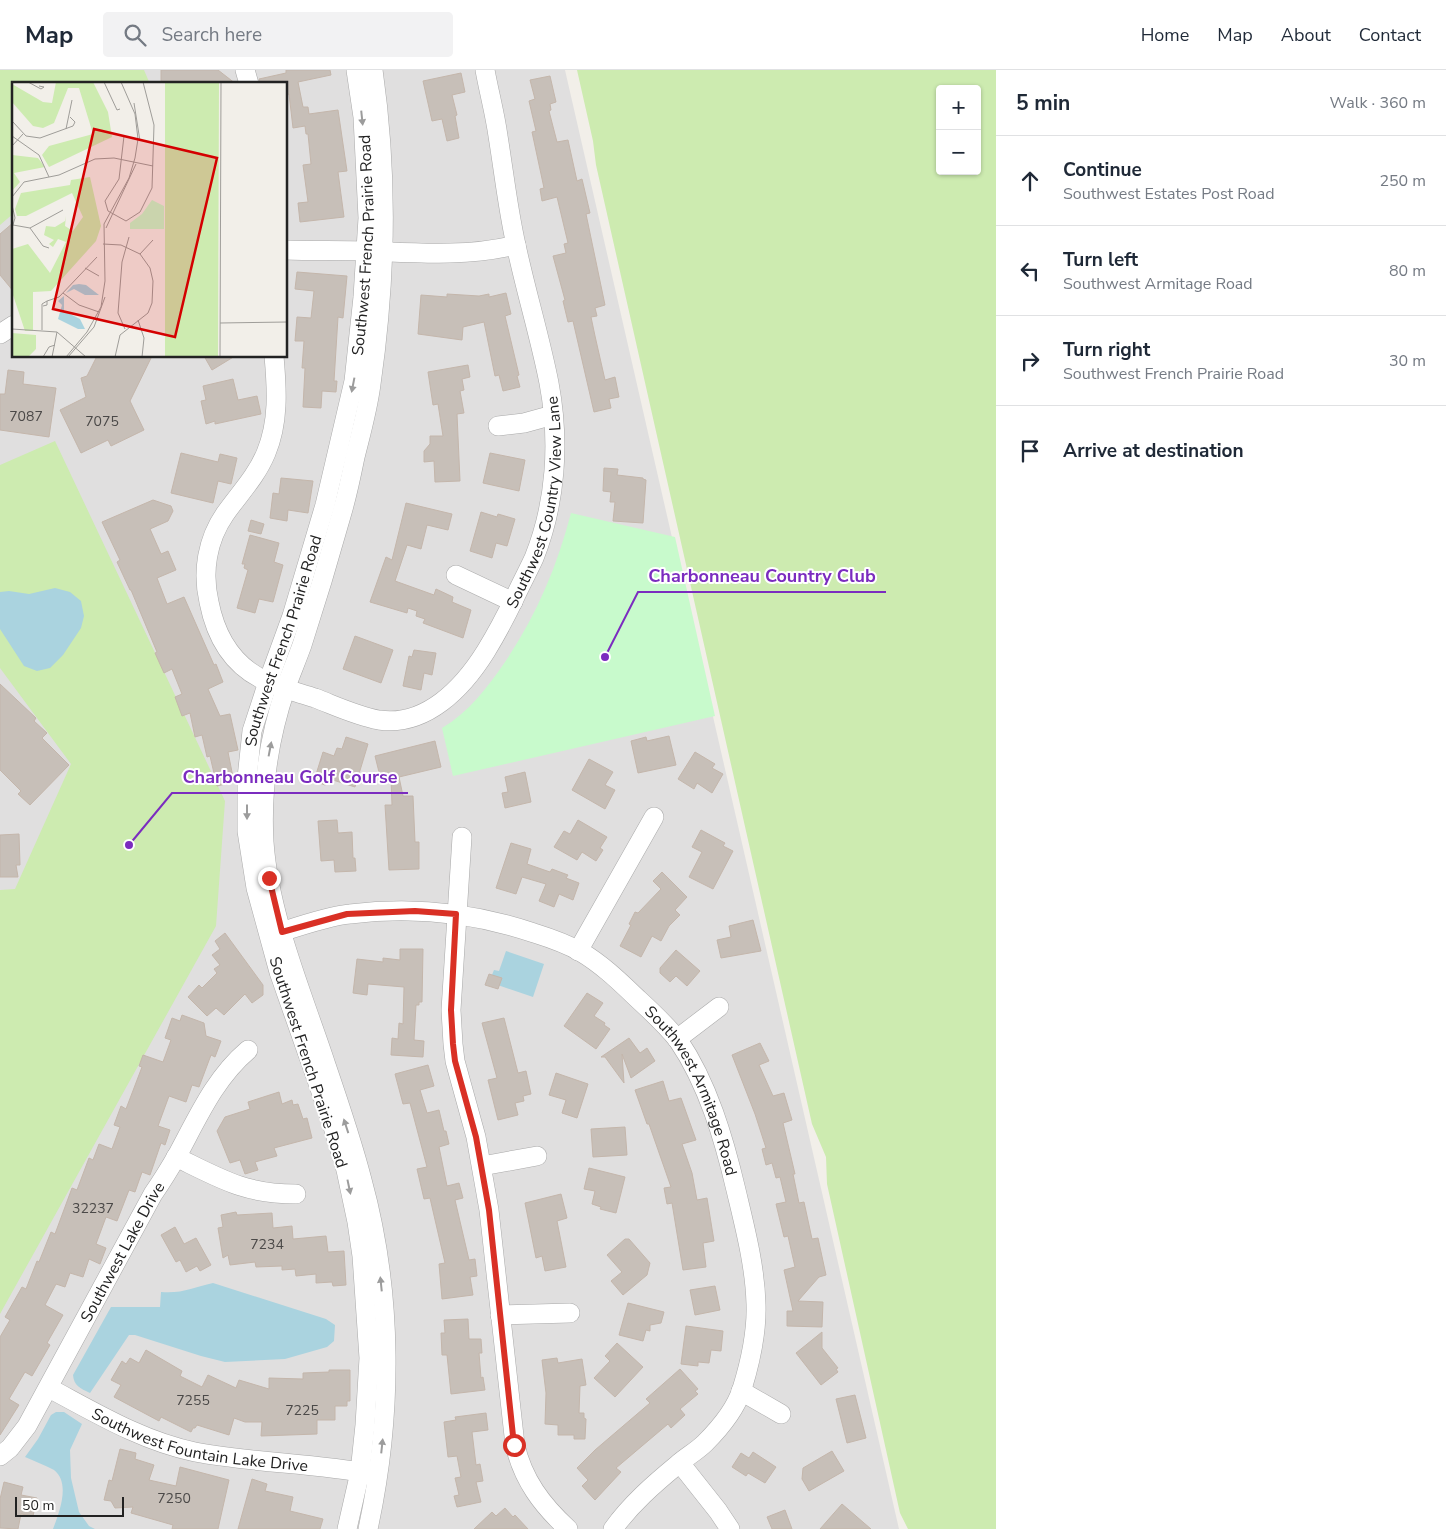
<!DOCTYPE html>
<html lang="en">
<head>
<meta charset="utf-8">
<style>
	:root { --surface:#fff; --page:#f2f2f3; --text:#1f2937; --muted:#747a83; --line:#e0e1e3 }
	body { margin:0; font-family:"Nunito Sans",sans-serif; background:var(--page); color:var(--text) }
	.controls { position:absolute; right:15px; top:15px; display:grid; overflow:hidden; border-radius:5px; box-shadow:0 1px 4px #0004 }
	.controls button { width:45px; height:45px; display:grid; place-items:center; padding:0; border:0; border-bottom:1px solid var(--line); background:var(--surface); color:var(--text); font:25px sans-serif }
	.scale { position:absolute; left:15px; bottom:12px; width:109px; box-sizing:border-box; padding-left:5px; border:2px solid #222; border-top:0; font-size:14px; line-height:18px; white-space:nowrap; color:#222; -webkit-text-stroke:4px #fff; paint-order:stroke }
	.stop { position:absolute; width:15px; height:15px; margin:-11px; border:4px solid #d93025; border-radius:50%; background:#fff }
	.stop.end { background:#d93025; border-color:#fff; box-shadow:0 1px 5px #0008 }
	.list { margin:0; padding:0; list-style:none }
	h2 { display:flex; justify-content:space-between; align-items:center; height:65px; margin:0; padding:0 20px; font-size:21px }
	h2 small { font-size:16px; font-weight:400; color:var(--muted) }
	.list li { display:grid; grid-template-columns:32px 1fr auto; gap:15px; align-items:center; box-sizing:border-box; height:90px; padding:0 20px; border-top:1px solid var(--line) }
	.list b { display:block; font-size:19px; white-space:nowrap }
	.list p { margin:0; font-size:16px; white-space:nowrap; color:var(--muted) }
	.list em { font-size:16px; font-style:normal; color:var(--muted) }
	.icon { flex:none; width:28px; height:28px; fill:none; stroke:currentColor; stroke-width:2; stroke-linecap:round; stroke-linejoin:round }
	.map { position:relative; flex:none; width:996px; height:1459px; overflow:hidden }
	header { display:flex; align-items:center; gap:30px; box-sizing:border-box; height:70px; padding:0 25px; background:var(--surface); border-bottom:1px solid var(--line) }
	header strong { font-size:24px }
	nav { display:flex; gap:28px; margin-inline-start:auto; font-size:18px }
	.search { width:350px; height:45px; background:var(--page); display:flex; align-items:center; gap:12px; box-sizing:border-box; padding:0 18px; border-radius:5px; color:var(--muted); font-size:19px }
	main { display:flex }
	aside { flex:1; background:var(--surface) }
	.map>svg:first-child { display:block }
	.residential { fill:#e0dfdf; fill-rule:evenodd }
	.grass { fill:#cdebb0; fill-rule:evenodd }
	.park { fill:#c8facc }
	.water { fill:#aad3df }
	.building { fill:#c7bfb8; stroke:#c4b6ab }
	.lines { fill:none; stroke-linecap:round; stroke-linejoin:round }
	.minor-casing { stroke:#a9a9a9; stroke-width:20 }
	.minor { stroke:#fff; stroke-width:19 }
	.oneway { fill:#9c9c9c }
	.route { stroke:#d93025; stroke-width:6 }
	.labels { text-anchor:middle; stroke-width:4; stroke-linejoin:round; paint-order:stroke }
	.number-label { font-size:14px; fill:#4b4948 }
	.street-label { font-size:16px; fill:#222; stroke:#fff }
	.inset-road { fill:none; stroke:#9f9d99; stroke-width:1 }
	.view { fill:#d40000; fill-opacity:0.15; stroke:#d40000; stroke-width:2.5 }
	.inset-edge { fill:none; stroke:#222; stroke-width:2.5 }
	.leader { fill:none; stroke:#7b2cbf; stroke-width:2 }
	.callout-dot { fill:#7b2cbf; stroke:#fff; stroke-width:2 }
	.callout-label { font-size:18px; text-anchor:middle; font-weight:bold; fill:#7b2cbf; stroke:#fff; stroke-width:4; stroke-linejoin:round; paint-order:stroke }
</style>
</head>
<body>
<header>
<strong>Map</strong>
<div class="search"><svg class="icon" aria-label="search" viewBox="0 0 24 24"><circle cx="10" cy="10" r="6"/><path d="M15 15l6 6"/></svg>Search here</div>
<nav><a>Home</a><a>Map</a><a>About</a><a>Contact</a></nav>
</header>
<main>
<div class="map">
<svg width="996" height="1459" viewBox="0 0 996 1459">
	<rect width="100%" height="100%" fill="#f2efe9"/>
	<path class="residential" d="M0 0H565L899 1459H0ZM14 14H286V286H14Z"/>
	<g class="grass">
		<polygon points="0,0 144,0 150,14 14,14 14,143 0,155"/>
		<path d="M577 0H996V1459H908L900 1443 827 1114 826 1087 812 1054 596 95 593 71ZM940 19H977V101H940Z"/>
		<polygon points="55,371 225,731 216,856 0,1244 0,820 15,819 71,694 0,598 0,395"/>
	</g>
	<path class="park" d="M571 443 675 467 715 646 453 706 442 658C469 642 487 618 505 592 536 546 557 497 571 443Z"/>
	<g class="water">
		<polygon points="55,518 70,522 81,531 84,546 81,558 63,585 50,598 37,601 24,596 0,559 0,522 9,521 29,524"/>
		<polygon points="506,881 544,894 533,927 489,912 494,900 499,901"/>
		<path d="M213 1213 326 1249 335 1255 334 1271 327 1277 285 1289 225 1292 201 1286 135 1265H129L90 1323C80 1318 74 1316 73 1305L111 1237H160L161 1222C182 1224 194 1217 213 1213Z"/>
		<path d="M56 1342H64L82 1354 70 1380 71 1408 79 1442 89 1456 95 1459H53C59 1443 71 1413 54 1400 45 1395 34 1391 25 1387L38 1369 51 1345Z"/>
	</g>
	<g class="building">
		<polygon points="161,0 218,0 236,14 161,14"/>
		<polygon points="286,0 330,0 331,5 298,12 303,37 308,37 309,44 338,40 347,101 338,102 344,147 300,152 298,133 308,132 303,95 311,94 308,64 306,64 305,56 293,58 289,24 286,25 286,14 260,14 259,9 286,3"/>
		<polygon points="461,3 465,22 452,25 457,45 455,46 459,68 447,71 442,49 432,51 423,11"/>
		<polygon points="550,6 556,32 550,34 551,40 549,41 557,72 568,70 577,111 582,109 590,143 586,144 605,235 595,238 597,246 591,247 595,266 605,310 615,307 619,327 609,329 611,338 594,342 573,251 568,252 563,231 565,230 553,186 566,183 564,174 568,173 557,127 542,131 540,119 544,118 532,62 536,61 529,31 535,29 530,10"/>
		<polygon points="14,152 14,222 0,205 0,164"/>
		<polygon points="297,202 347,206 343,248 338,247 334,311 337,311 336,322 322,321 321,338 303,337 305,298 302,298 304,271 295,271 297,247 311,248 314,221 295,219"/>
		<polygon points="506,223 511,244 505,246 519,305 517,306 520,317 503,321 499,305 495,306 484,252 463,257 462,270 418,264 421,225 447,227 447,224 479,226 489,224 489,227"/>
		<polygon points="97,286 152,286 130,331 144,360 111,376 108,370 81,383 60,340 86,327 81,308 87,306"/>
		<polygon points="204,286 235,286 212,300"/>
		<polygon points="468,295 470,307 462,309 464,320 460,321 464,343 457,344 460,411 435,412 434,391 424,392 424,381 430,374 430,366 443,366 438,334 433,335 428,302"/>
		<polygon points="8,300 24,302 23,314 56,318 49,367 0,360 0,324 5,324"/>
		<polygon points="233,309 238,330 257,326 261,344 215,354 215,351 206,354 201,331 206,330 203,316"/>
		<polygon points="181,383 218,392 220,384 237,388 231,414 218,411 213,433 171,423"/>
		<polygon points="490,383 525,390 519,421 483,413"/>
		<polygon points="604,398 618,399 617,405 643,408 643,409 646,410 643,453 613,451 615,432 610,432 611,422 603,421"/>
		<polygon points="281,408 313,411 308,443 288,440 287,451 270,448 273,423 279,424"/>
		<polygon points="153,430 171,436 173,441 168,451 150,459 161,484 168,481 176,500 157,508 167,534 184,527 214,595 216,594 223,612 208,619 220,646 230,644 238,680 228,682 234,712 217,716 210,686 207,687 202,665 195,667 190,643 182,646 175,627 182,624 172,599 164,603 155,583 157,582 131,520 130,520 117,492 120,490 102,452"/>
		<polygon points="406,433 452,444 448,460 427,455 421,479 407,475 395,511 434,525 436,519 453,527 452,532 471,540 463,568 423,553 425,549 416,546 417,541 408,538 407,543 370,532 386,487 392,490"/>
		<polygon points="481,442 497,447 498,444 515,449 507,476 496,473 492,488 470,481"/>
		<polygon points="251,450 264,454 261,464 248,461"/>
		<polygon points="250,465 279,473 274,492 283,495 273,532 259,529 255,543 237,538 248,500 244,498 245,494 242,494"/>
		<polygon points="355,566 393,580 381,613 343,599"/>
		<polygon points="414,580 436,583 432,605 424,603 421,620 403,616 409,586 412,587"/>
		<polygon points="0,614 36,648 34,651 47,663 42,668 69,695 30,735 18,724 21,721 0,700"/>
		<polygon points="669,666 676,695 638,703 631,671 646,667 647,671"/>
		<polygon points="346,667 368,674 355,717 333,710 325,715 314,711 323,682 334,686 337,678 342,679"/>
		<polygon points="435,671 441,697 399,707 403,726 413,726 415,772 419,772 419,799 389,800 385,735 392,735 391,708 381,710 375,686"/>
		<polygon points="695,682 715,694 712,698 723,704 712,723 697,713 694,719 678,709"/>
		<polygon points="589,689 613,702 605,715 615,720 605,739 572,720"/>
		<polygon points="525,702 531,732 505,738 502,723 508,722 505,707"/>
		<polygon points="337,750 338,763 352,762 353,788 355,788 356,801 335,802 334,790 321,791 318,751"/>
		<polygon points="578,750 607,767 600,778 603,780 596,791 582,782 577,790 554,777 564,761 570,764"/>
		<polygon points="701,760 725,773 723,776 733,781 713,819 689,807 702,782 692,777"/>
		<polygon points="19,764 20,795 16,795 18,807 0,807 0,765"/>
		<polygon points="511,773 531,779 527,794 550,802 552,799 568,805 566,808 579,813 573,830 559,824 554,837 539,831 546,814 522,807 516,824 496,818"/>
		<polygon points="662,802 687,827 675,840 680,845 669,856 661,871 652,866 641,887 620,876 631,855 629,854 635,842 638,843 661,819 653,811"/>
		<polygon points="753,850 761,881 721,888 717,870 731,867 729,856"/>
		<polygon points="225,863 263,915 263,925 252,933 245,924 224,945 216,938 207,946 188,927 199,915 202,918 217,903 214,899 220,895 212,885 220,879 215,871"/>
		<polygon points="400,879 423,879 422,932 419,932 419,935 416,935 414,970 424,971 423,987 391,985 392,968 398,969 399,953 403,954 404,917 368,914 367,925 353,923 357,889 383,892 383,888 400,890"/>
		<polygon points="676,880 700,901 687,916 676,906 670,912 660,903 660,898"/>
		<polygon points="489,904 502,908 498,919 485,915"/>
		<polygon points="587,923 603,933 594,946 605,953 604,955 610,959 596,979 564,956"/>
		<polygon points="182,945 204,953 206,966 221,971 215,987 211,985 199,1017 192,1015 186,1032 169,1026 158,1056 170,1060 165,1075 161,1073 150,1105 142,1102 135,1122 129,1120 117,1151 106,1147 96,1174 106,1178 100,1194 89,1189 83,1207 70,1203 65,1217 56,1214 45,1235 63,1245 47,1273 50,1275 32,1306 25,1302 9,1329 19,1335 0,1365 0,1267 10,1250 5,1247 22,1217 26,1219 37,1191 39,1192 51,1162 55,1164 72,1118 77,1120 89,1088 93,1090 99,1074 112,1079 120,1057 114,1055 121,1036 126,1039 142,997 139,996 143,985 163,992 171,970 165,968 172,948 180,951"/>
		<polygon points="504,948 518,1003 526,1001 531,1024 523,1026 524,1031 515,1033 518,1045 498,1050 488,1010 497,1008 482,953"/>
		<polygon points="629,968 640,983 647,978 655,991 631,1008 622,984 624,1013 605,987 601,987"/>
		<polygon points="760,973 769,991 759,995 773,1026 784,1023 792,1050 783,1053 795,1104 793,1104 799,1133 804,1132 812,1169 818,1168 826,1205 819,1207 798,1231 823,1232 822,1257 787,1256 787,1241 793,1241 784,1200 795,1197 788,1166 784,1167 776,1134 786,1132 780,1107 776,1108 772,1093 766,1095 762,1079 766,1078 755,1044 732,985"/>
		<polygon points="428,995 434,1016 420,1020 427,1043 439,1040 444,1061 446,1061 449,1074 439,1077 447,1116 459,1113 463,1128 455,1130 469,1190 475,1189 477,1206 470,1207 473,1225 442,1229 439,1194 445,1193 430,1128 424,1129 417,1099 427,1097 410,1033 403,1034 395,1004"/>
		<polygon points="556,1003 588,1014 577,1048 562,1043 566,1030 549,1025"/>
		<polygon points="663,1011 669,1031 681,1028 696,1070 682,1074 692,1103 697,1130 707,1128 714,1171 703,1173 706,1197 683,1200 672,1133 667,1134 664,1118 671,1117 649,1054 647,1054 635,1020"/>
		<polygon points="279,1022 282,1034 292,1030 293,1035 298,1034 303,1049 307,1048 312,1068 274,1078 277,1086 255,1092 258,1100 245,1104 240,1090 230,1093 217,1061 225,1047 250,1039 248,1032"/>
		<polygon points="625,1057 627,1085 593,1087 591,1059"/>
		<polygon points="589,1098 625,1107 616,1143 600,1139 601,1137 592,1134 595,1121 584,1119"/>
		<polygon points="561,1124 567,1148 557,1151 566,1197 545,1201 542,1186 536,1188 525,1133"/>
		<polygon points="236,1142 237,1145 272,1143 273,1158 292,1156 293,1169 326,1166 328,1182 344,1181 346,1215 333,1216 332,1212 316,1213 316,1204 296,1206 295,1199 282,1200 282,1196 256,1197 255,1192 230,1195 228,1185 223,1188 218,1158 223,1157 221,1145"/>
		<polygon points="175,1157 184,1174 196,1168 211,1195 200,1201 197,1196 186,1202 180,1190 176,1192 161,1165"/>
		<polygon points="625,1169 629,1169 650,1193 647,1205 623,1225 611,1211 622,1202 607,1185"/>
		<polygon points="715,1216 720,1240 695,1245 690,1220"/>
		<polygon points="628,1233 664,1242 661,1253 650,1255 650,1261 646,1260 643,1271 619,1265"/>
		<polygon points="468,1249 469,1269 481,1269 482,1283 479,1283 481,1308 483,1307 485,1320 451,1324 447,1285 442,1285 441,1263 445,1263 444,1250"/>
		<polygon points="686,1256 723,1261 721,1281 711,1280 709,1293 698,1292 698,1296 681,1294"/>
		<polygon points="822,1262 822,1278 838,1298 836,1299 838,1302 821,1315 796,1283"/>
		<polygon points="617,1273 643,1297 615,1327 594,1308 610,1291 605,1286"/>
		<polygon points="146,1280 182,1301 180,1306 202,1317 208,1305 236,1318 239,1310 269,1319 269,1308 303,1309 303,1303 329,1302 329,1300 350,1300 350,1331 347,1331 347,1336 335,1336 335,1350 317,1350 317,1364 261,1366 262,1352 245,1352 234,1348 229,1365 197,1355 195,1358 193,1358 191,1362 161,1347 159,1351 114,1327 121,1315 111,1310 122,1291 126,1294 130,1288 139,1293"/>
		<polygon points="557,1288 558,1293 582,1289 586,1315 580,1316 579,1343 584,1343 584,1348 586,1349 585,1369 574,1369 574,1365 558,1365 558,1355 545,1354 546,1323 542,1290"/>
		<polygon points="680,1299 698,1319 695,1321 698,1324 680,1339 685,1345 671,1358 668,1354 616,1398 621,1402 595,1430 582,1416 588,1410 577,1398 595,1380 650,1333 646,1329"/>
		<polygon points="855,1325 866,1368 847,1373 836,1329"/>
		<polygon points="486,1343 488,1360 472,1362 476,1395 480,1394 483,1411 476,1412 481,1432 457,1437 454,1426 459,1425 455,1408 461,1407 457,1386 448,1387 444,1352 456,1350 455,1347"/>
		<polygon points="120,1379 136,1383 135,1389 154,1395 149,1410 176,1416 180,1397 229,1410 218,1459 172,1459 173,1455 131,1443 133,1437 115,1438 111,1431 104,1430 109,1410 112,1411"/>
		<polygon points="832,1381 844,1401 809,1421 802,1409 803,1398"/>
		<polygon points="753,1382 776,1397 765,1413 748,1403 746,1406 732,1397 741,1383 749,1388"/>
		<polygon points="252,1409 267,1414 265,1421 293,1427 290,1441 323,1449 320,1459 238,1459"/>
		<polygon points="4,1412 23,1417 21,1425 37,1428 33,1446 21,1444 18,1459 0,1458 0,1429"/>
		<polygon points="842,1434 871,1459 820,1459"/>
		<polygon points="505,1438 513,1447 515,1445 528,1459 474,1459 492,1442 496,1446"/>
		<polygon points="785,1440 792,1459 772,1459 767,1447"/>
	</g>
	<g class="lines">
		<defs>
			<g id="minor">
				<polyline points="245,0 249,14"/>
				<path d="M286 180C313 181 340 180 367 181 418 183 466 187 516 175"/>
				<polyline points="0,264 14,255"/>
				<path id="s1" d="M274 286C277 319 279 352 266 383 256 407 239 424 225 444 207 470 202 502 209 532 216 568 233 597 268 612 283 619 300 623 315 628 336 636 357 646 379 650 426 657 463 618 486 581 497 563 506 546 515 527 521 514 528 501 534 488 556 433 560 372 549 313 540 267 526 222 516 175 508 140 504 103 498 66 495 44 489 22 485 0"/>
				<polyline points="498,356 524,353 553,345"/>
				<polyline points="456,505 513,532"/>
				<path d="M462 767 451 940 453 974 455 991 476 1067 489 1140 515 1375C523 1410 542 1435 568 1459"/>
				<path id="s2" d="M272 865C294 858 327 846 350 844 412 836 475 843 534 863 550 868 567 874 581 882 603 895 621 913 639 930 652 942 667 956 678 970 708 1014 724 1069 736 1120 745 1158 755 1196 756 1234 757 1262 750 1293 742 1319 736 1338 719 1359 705 1373 697 1381 686 1387 677 1395 654 1414 631 1434 613 1459"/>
				<polyline points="578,881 654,747"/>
				<polyline points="677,969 719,937"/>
				<path d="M176 1087C221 1109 245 1124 296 1124"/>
				<polyline points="482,1096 537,1086"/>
				<polyline points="500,1245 570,1243"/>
				<path id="s3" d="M49 1318C96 1343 142 1371 195 1382 253 1393 314 1393 372 1404"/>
				<polyline points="741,1321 781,1344"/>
				<path id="s4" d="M0 1386 10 1378 27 1356 153 1124C162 1111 170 1098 178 1084 198 1047 215 1008 248 980"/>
				<polyline points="680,1393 718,1441 730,1459"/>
				<path id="s5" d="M347 1459 360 1402 365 1355 369 1288 362 1186 357 1152 346 1100 331 1050 279 902 256 818 247 761V708L252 661 268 612 292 546 325 435 354 311 363 227 368 148 363 47 356 0"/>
				<path d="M368 1459C393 1344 393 1223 362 1110 352 1071 339 1033 326 995 303 925 269 846 264 772 261 719 269 667 286 617 291 603 297 589 302 575 316 532 329 489 341 446 347 426 351 407 355 387 361 363 368 338 371 314 386 210 388 104 373 0"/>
			</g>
		</defs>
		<use href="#minor" class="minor-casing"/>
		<use href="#minor" class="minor"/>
	</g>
	<defs><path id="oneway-solid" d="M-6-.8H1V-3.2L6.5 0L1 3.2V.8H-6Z" transform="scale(1.25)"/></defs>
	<g class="oneway">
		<use href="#oneway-solid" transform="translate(362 48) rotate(84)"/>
		<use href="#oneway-solid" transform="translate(353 315) rotate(101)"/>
		<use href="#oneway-solid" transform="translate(270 679) rotate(-79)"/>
		<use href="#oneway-solid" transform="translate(247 742) rotate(90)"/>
		<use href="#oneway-solid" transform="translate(346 1056) rotate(-108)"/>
		<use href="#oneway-solid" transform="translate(349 1117) rotate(78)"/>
		<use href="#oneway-solid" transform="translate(381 1214) rotate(-96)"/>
		<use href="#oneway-solid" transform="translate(382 1376) rotate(-84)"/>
	</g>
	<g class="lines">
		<polyline class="route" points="269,808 282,862 347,844 415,841 456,844 451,940 453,974 455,991 476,1067 489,1140 514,1375"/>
	</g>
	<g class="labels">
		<g class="number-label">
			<text x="26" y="351">7087</text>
			<text x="102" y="356">7075</text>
			<text x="93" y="1143">32237</text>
			<text x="267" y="1179">7234</text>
			<text x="193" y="1335">7255</text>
			<text x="302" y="1345">7225</text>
			<text x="174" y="1433">7250</text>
		</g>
		<g class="street-label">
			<text dy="6" stroke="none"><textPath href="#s5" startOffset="1318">Southwest French Prairie Road</textPath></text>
			<text dy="6" stroke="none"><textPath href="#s1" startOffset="780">Southwest Country View Lane</textPath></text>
			<text dy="6" stroke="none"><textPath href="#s5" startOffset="912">Southwest French Prairie Road</textPath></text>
			<text transform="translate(309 992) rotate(72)" y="6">Southwest French Prairie Road</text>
			<text dy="6" stroke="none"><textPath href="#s2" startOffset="501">Southwest Armitage Road</textPath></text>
			<text dy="6" stroke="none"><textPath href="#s4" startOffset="239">Southwest Lake Drive</textPath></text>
			<text dy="6" stroke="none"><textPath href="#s3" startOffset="162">Southwest Fountain Lake Drive</textPath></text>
		</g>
	</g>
	<g transform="translate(12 12)">
		<rect width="275" height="275" fill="#f2efe9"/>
		<path d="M44 0H81L96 30 100 55 37 85 30 73 37 64 81 52 67 6H56L42 41 31 46 21 44 0 20V2L31 20 40 21ZM153 0H207L206 275H153ZM0 73 26 76 33 85 2 91 8 100 0 109ZM78 95 89 144 84 159 39 209 21 210V249H13L0 210V167L16 162 38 191 54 160 46 157 41 165 37 162 42 158 32 153 34 144 43 145 53 139 54 134 53 144 61 149 71 135 60 111 14 134H5L3 127 9 111 58 103 59 98ZM0 251 24 253V267L17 274H0Z" fill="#cdebb0"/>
		<path d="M140 118 152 124V147H118V141L130 132Z" fill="#c8facc"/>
		<path d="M67 202 74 203 87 213H73L62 207 54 211 61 203ZM52 214V229L68 237 73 247H66L46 237 50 223 46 219Z" fill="#aad3df"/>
		<path class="inset-road" d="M16 0 29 7 32 5 27 4M92 0 105 28 108 27M122 21 128 59M1 40 14 54 28 56 61 44 63 40 58 35M54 47 60 18M0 54 27 73 37 95M112 54 107 97 93 119 96 129 114 139 128 130 140 106 142 43 131 0M0 64 11 52M0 115 12 100 47 93 83 77 102 76 141 84M0 123 3 136 0 146M1 143 18 146 51 128M18 146 31 164 37 166M94 146 124 82M91 162 109 163 128 172 138 186 141 199 140 221 136 231 108 253 103 275M128 172 141 158M73 186 87 194M51 211 67 223 87 230M35 219 47 215 85 175M126 238 132 256 130 275M208 241 275 240M0 247 45 250 74 275M113 247 106 231 110 180 117 155M30 248V222L35 219V223L31 224M31 275 37 265 43 263M40 275 45 250M54 275 75 250 89 225 93 199 92 142 117 96 123 76 126 57 123 32 109 0M56 275 82 245 93 215M208 275 209 0"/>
		<path class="view" d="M82 47 205 76 163 255 41 227Z"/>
		<rect width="275" height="275" class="inset-edge"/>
	</g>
	<path class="leader" d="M605 587L638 522H886M129 775L172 723H408"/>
	<g class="callout-dot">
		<circle cx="605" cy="587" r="5"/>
		<circle cx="129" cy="775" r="5"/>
	</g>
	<g class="callout-label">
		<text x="762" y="512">Charbonneau Country Club</text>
		<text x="290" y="713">Charbonneau Golf Course</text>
	</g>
</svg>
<div class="controls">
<button>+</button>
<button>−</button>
</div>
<div class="scale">50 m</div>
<div class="stop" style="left:514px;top:1375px"></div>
<div class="stop end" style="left:269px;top:808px"></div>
</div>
<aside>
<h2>5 min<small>Walk · 360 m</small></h2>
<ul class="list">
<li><svg class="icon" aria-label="ahead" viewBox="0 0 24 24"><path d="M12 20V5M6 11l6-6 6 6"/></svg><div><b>Continue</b><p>Southwest Estates Post Road</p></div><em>250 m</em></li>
<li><svg class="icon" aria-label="left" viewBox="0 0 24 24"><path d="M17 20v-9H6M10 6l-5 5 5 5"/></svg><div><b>Turn left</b><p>Southwest Armitage Road</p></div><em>80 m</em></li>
<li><svg class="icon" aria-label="right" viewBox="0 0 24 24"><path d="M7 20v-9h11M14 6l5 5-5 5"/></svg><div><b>Turn right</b><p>Southwest French Prairie Road</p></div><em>30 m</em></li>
<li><svg class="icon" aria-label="arrive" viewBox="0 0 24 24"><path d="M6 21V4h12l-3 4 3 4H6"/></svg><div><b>Arrive at destination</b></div></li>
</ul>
</aside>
</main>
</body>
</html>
